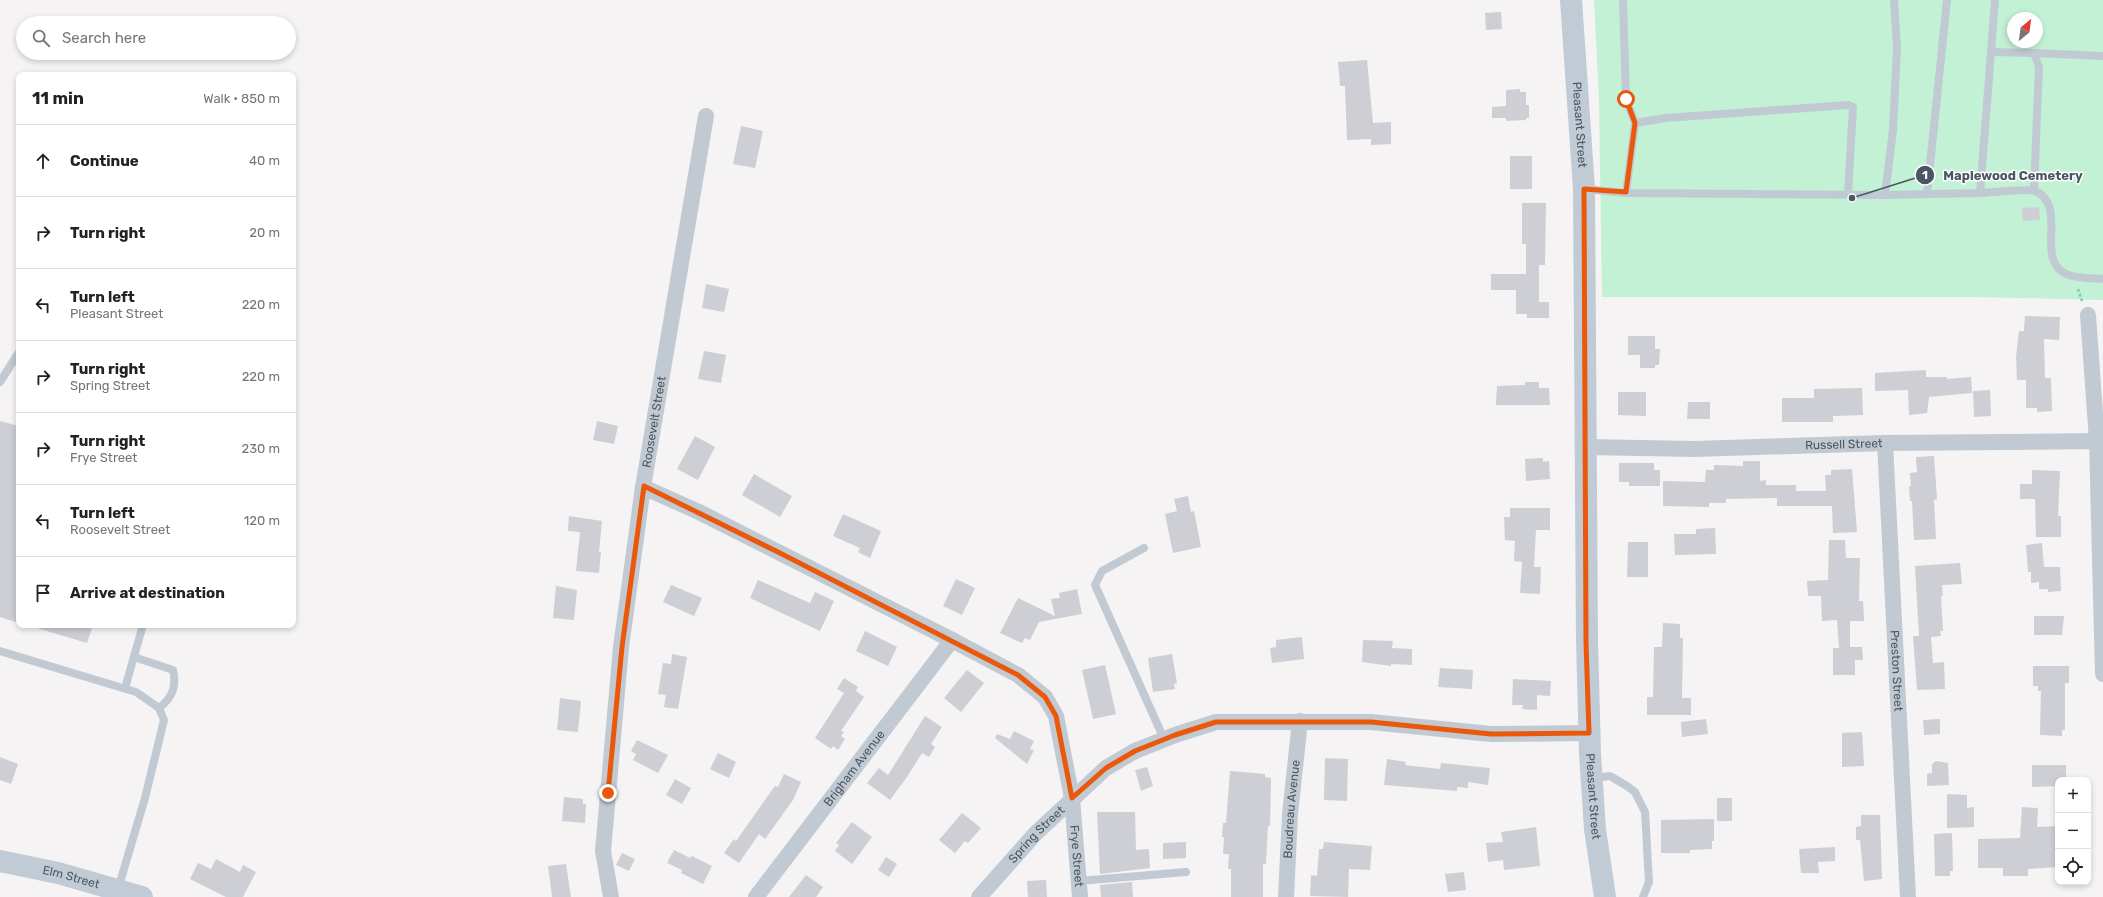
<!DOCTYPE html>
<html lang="en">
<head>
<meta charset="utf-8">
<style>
	:root { --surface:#fff; --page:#f2f2f2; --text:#222; --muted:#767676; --line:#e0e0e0 }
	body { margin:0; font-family:Rubik,sans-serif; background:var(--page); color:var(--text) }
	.controls { position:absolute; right:12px; bottom:12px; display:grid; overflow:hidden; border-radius:8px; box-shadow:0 2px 6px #0003 }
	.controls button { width:36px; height:36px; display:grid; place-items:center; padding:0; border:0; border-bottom:1px solid var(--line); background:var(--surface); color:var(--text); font:20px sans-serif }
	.compass { position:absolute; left:2007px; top:12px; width:36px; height:36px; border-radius:50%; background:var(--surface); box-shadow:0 2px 6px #0003; rotate:29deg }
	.stop { position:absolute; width:12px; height:12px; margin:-9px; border:3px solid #ea580c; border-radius:50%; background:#fff }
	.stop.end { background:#ea580c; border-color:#fff; box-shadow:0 1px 4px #0008 }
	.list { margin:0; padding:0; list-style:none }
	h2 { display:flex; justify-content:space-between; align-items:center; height:52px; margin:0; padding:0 16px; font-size:17px }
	h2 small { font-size:13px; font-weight:400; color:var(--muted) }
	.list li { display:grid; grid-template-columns:26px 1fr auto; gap:12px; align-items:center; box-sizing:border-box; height:72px; padding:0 16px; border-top:1px solid var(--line) }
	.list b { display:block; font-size:15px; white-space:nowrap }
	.list p { margin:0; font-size:13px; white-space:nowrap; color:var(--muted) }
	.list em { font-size:13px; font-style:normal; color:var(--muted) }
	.icon { flex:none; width:22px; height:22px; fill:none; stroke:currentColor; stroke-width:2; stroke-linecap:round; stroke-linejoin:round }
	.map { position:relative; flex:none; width:2103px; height:897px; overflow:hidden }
	.search { position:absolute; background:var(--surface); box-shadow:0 2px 6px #0003; left:16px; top:16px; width:280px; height:44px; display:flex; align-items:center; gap:10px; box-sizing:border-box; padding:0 14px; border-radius:22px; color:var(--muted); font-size:15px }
	.panel { position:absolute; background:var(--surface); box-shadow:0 2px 6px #0003; left:16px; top:72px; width:280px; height:556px; border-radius:8px }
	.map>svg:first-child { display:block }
	.green { fill:#c3f1d5; fill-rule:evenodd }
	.building { fill:#cdcfd5 }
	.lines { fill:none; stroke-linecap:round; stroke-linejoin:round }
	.path { stroke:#7ad0a6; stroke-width:2.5; stroke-dasharray:3 2; stroke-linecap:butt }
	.lane { stroke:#c1cad2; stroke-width:8 }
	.street { stroke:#c1cad2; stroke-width:16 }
	.secondary { stroke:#c1cbd6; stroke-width:22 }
	.route { stroke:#ea580c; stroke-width:5 }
	.labels { text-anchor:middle; stroke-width:3; stroke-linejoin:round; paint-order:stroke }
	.street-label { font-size:12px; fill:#4a5661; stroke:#fff }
	.leader { fill:none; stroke:#4a5661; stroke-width:1.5 }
	.callout-dot { fill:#4a5661; stroke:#fff; stroke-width:1.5 }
	.mark-label { font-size:12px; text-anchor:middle; font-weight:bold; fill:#fff }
	.callout-label { font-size:13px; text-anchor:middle; font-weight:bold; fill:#4a5661; stroke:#fff; stroke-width:3; stroke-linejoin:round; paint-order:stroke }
</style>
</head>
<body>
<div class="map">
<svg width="2103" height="897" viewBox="0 0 2103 897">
	<rect width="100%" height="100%" fill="#f5f3f3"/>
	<path class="green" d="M1594 0H2103V300L1974 297H1602L1599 99ZM2013 18H2037V42H2013Z"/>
	<g class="building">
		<polygon points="1501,12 1502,29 1486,30 1485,13"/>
		<polygon points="1367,60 1373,123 1391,122 1391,144 1371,145 1371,139 1347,140 1345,86 1340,86 1338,62"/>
		<polygon points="1520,89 1520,92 1526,92 1526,105 1529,105 1529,118 1526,118 1526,120 1506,121 1506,118 1492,118 1492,107 1506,106 1506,90"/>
		<polygon points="741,126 763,131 755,168 733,164"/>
		<rect x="1510" y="156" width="22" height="33"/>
		<polygon points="1522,203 1546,203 1545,265 1539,265 1539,302 1549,302 1549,318 1527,318 1527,314 1516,314 1516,290 1491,290 1491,274 1526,274 1526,244 1522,244"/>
		<polygon points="2039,207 2040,220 2023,221 2022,208"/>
		<polygon points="706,284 729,289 724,312 702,308"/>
		<polygon points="2025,316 2060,317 2059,340 2044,339 2045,378 2051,378 2052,411 2037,412 2037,408 2026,408 2026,380 2017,380 2016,357 2019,331 2024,331"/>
		<polygon points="1628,336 1655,336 1655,349 1660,349 1659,365 1655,365 1655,368 1640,368 1640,355 1628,355"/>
		<polygon points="704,351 726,355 721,383 698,379"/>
		<polygon points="1926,370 1926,377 1947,377 1947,379 1971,377 1972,393 1929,397 1927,413 1909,415 1908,390 1875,391 1875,373"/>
		<polygon points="1525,382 1539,382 1539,388 1549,388 1550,405 1496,405 1497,386 1525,385"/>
		<polygon points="1862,388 1863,415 1833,416 1833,422 1782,422 1782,398 1814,398 1814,389"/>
		<polygon points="1990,390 1991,416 1974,417 1973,391"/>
		<polygon points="1618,392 1646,392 1646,416 1618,415"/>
		<polygon points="1688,402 1710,402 1710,419 1687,419"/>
		<polygon points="0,421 19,426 19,623 0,617"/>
		<polygon points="597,421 618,426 614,444 593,440"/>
		<polygon points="695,436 715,447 698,480 677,469"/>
		<polygon points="1934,456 1937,499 1934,500 1936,539 1914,540 1912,501 1910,501 1909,486 1911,486 1910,473 1917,472 1916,457"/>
		<polygon points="1543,458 1543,462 1549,461 1550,479 1526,481 1525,459"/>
		<polygon points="1743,461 1760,461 1760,481 1766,480 1766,485 1796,485 1796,491 1826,491 1825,475 1831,475 1831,470 1852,469 1857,532 1833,533 1832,506 1777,506 1777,498 1726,499 1726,503 1709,503 1709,507 1663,506 1663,481 1705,482 1706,470 1714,470 1714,465 1743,466"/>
		<polygon points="1619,463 1654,463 1654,470 1660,470 1660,486 1629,486 1629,482 1619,482"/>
		<polygon points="2032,470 2060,471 2058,516 2061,516 2061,537 2036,537 2035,499 2020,499 2020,484 2032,484"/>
		<polygon points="754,474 792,496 780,517 742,495"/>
		<polygon points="1188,496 1191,512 1194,511 1201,547 1173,553 1165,514 1177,511 1174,499"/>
		<polygon points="1510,508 1550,508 1550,530 1536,530 1534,567 1541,567 1540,594 1520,593 1522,562 1514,561 1515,541 1505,540 1504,517 1510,517"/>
		<polygon points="843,514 881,531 870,558 858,552 860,548 833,536"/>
		<polygon points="569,516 602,521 599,552 601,552 599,573 576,571 580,532 568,531"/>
		<polygon points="1715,528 1716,554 1675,555 1674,534 1696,534 1696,529"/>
		<polygon points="1829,540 1845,540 1846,558 1860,558 1859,601 1863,601 1864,621 1850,621 1850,647 1862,647 1863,660 1855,660 1855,675 1833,675 1833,648 1839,648 1837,620 1822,621 1821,596 1808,596 1807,581 1828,580"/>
		<polygon points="1628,542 1648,542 1648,577 1627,577"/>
		<polygon points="2042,543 2044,567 2060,567 2061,591 2048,592 2048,589 2039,589 2039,582 2031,583 2031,572 2028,572 2026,545"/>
		<polygon points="1960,563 1962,584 1942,585 1943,596 1941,596 1943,631 1940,631 1941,636 1931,637 1933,663 1944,662 1945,689 1917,690 1913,636 1919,636 1915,566"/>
		<polygon points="956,579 975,588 962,615 943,606"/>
		<polygon points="758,580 810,603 815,592 834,601 820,631 750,598"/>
		<polygon points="671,585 702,598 694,616 663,602"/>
		<polygon points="556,586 577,590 574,620 553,618"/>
		<polygon points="1077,589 1082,614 1039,622 1030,640 1025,638 1022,643 1000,633 1018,598 1055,616 1051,599 1060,598 1059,593"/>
		<polygon points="2034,616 2064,616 2062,635 2034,635"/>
		<polygon points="1663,623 1680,624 1680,638 1683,638 1682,698 1691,698 1691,715 1647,715 1647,697 1653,697 1654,647 1662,647"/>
		<polygon points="38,625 93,625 87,643 37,628"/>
		<polygon points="865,631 897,647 888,666 856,651"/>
		<polygon points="1302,637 1304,659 1272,663 1270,648 1276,647 1276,640"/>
		<polygon points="1363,640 1393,641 1392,648 1412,649 1412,665 1391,664 1391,666 1362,662"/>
		<polygon points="672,654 687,657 678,709 664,707 666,695 658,694 663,663 671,664"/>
		<polygon points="1172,654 1177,683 1174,684 1175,689 1153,692 1148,658"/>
		<polygon points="1105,665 1116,714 1093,719 1082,670"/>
		<polygon points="2033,666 2069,666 2069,683 2065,683 2065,730 2062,730 2062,736 2040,735 2041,691 2038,691 2038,686 2033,686"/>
		<polygon points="1440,668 1473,670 1472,689 1438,687"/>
		<polygon points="967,670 984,683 961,712 944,698"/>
		<polygon points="844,678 858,687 856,691 864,697 841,731 844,732 841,736 845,739 838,750 833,746 831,749 815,738 844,693 837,689"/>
		<polygon points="1513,679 1551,681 1550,696 1537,695 1537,710 1522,709 1523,705 1512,705"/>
		<polygon points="560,698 581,701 578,732 557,730"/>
		<polygon points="925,716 942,727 931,744 935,747 929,757 922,753 907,777 890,800 867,783 879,768 888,775"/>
		<polygon points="1706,719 1708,734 1682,737 1681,722"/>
		<polygon points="1940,719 1940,734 1924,735 1923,720"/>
		<polygon points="1014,731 1034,741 1030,749 1034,750 1027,764 995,738 997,734 1010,739"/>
		<polygon points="1862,732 1864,766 1842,767 1842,733"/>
		<polygon points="637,740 668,755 658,773 633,760 636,754 631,751"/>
		<polygon points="718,753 736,762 729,778 710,769"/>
		<polygon points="0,757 18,764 11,784 0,780"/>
		<polygon points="1325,758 1348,759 1347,801 1324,800"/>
		<polygon points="1387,759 1406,762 1405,765 1440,769 1441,763 1490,768 1488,785 1468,782 1468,788 1457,787 1457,791 1384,785"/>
		<polygon points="1936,761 1948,763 1949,785 1927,786 1927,774 1932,773 1932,764"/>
		<polygon points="2032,765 2066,765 2066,780 2058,780 2058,786 2032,787"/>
		<polygon points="1147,767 1153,786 1141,791 1135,770"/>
		<polygon points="1230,771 1265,774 1265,777 1271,778 1270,826 1268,826 1266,864 1263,864 1263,897 1231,897 1231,869 1228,869 1229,854 1223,854 1224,837 1222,837 1223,823 1226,823"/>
		<polygon points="784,774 801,782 793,800 765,839 759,834 739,863 724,853 734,839 736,841 775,786 778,787"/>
		<polygon points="675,779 691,788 682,804 666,795"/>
		<polygon points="1947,794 1967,795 1967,808 1974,807 1974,827 1947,828"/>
		<polygon points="564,797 583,799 583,804 586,804 585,823 562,821"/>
		<rect x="1717" y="798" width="15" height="23"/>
		<polygon points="2022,807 2038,808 2037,827 2058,826 2058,867 2028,869 2028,876 2003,876 2003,868 1978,868 1978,839 2020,838"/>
		<polygon points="1097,812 1135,812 1136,850 1149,849 1150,868 1100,874"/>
		<polygon points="962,813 981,828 968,843 965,841 955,853 939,840"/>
		<polygon points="1861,815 1880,815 1882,879 1864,881 1860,840 1856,840 1856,827 1861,826"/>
		<polygon points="1714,819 1714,841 1712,841 1712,849 1690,850 1690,853 1661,853 1661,820"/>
		<polygon points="852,822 872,837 852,864 835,851 839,845 836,843"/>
		<polygon points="1536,827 1540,866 1504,870 1503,860 1488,862 1486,843 1503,842 1501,832"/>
		<polygon points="1952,833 1953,871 1950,871 1950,876 1935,876 1934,834"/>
		<polygon points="1186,842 1186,858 1163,859 1163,843"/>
		<polygon points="1324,842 1372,846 1370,870 1349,869 1348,897 1310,896 1311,875 1317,876 1319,849 1323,849"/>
		<polygon points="1835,847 1835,861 1818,862 1819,873 1801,873 1799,849"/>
		<polygon points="674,850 690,858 692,856 712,866 703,884 681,873 682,870 667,863"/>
		<polygon points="622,853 635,859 629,871 616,865"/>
		<polygon points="886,857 897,864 889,877 878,870"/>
		<polygon points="216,859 240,872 243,865 256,872 243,897 226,897 190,879 198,863 211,869"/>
		<polygon points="566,864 571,897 552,897 548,866"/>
		<polygon points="1464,872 1466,890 1448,892 1445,874"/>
		<polygon points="806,875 823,887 816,897 789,897"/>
		<polygon points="1046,880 1047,897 1028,897 1027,881"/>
		<polygon points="1132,882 1133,897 1101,897 1100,885"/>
	</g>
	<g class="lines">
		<polyline class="path" points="2078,289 2082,301"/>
		<g class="lane">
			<polyline points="1623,0 1626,99 1635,123 1626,193 1885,195"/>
			<polyline points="1894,0 1897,48 1893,130 1885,195 1980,193"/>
			<polyline points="1991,52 1995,0"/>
			<polyline points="2034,53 2103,56"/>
			<polyline points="1635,123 1666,118 1848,105 1853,107 1848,194"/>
			<polyline points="1585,189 1626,193"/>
			<path d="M2034 190 2039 67 2034 53 1991 52 1980 193C1990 193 2028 188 2035 191 2069 205 2034 259 2066 274 2077 279 2092 278 2103 279"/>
			<polyline points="1927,194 1947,0"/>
			<polyline points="0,382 19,352"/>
			<polyline points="1144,548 1102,571 1095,585 1164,739"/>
			<polyline points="0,651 136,692 159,708 164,720 145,798 118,889"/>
			<path d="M134 657 173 670C177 687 172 698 159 708"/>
			<polyline points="125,688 143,625"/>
			<polyline points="1593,778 1610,776 1627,786 1635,792 1645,812 1649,882 1643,897"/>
			<polyline points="1079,881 1186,872"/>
		</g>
		<g class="street">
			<polyline points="2088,315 2097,441 2103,674"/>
			<path id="s1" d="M1885 443 1908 897"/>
			<path id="s2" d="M1586 447 1695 449 1885 443 2103 441"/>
			<path id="s3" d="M643 487 699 512 952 640 1018 675 1045 697 1056 716 1072 798 1080 897"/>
			<path id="s4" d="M611 897 603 851 621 647 643 487 706 116"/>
			<path id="s5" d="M756 897 952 640"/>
			<path id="s6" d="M979 897 1036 833 1106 768 1135 751 1175 735 1216 722H1371L1491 734 1589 733"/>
			<path id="s7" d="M1286 897 1290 814 1300 721"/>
		</g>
		<g class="secondary">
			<path id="s8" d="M1571 0 1584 189 1587 641 1590 754 1595 829 1605 897"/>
			<path id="s9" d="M0 861 58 873 142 897"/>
		</g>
	</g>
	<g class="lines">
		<polyline class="route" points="608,793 622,647 644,486 778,552 1018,675 1045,697 1056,716 1072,798 1106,768 1135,751 1175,735 1216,722 1371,722 1491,734 1589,733 1586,642 1584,189 1626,192 1635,123 1626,99"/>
	</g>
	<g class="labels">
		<g class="street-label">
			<text dy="4" stroke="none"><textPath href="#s8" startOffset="125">Pleasant Street</textPath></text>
			<text dy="4" stroke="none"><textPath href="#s4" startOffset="479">Roosevelt Street</textPath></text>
			<text dy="4" stroke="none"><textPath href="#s2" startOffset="258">Russell Street</textPath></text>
			<text dy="4" stroke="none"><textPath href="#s1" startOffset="228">Preston Street</textPath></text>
			<text dy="4" stroke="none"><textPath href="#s5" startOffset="162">Brigham Avenue</textPath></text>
			<text dy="4" stroke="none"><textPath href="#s8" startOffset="797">Pleasant Street</textPath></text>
			<text dy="4" stroke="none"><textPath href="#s7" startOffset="88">Boudreau Avenue</textPath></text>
			<text dy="4" stroke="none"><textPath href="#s6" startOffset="85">Spring Street</textPath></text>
			<text dy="4" stroke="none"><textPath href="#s3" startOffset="618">Frye Street</textPath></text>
			<text dy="4" stroke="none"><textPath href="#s9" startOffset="73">Elm Street</textPath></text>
		</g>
	</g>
	<path class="leader" d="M1852 198L1925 175"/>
	<g class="callout-dot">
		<circle cx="1852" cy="198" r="4"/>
		<circle cx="1925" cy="175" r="10"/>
	</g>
	<g class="mark-label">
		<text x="1925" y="179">1</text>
	</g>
	<g class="callout-label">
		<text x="2013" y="180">Maplewood Cemetery</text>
	</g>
</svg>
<div class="controls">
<button>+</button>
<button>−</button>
<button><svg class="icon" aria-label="locate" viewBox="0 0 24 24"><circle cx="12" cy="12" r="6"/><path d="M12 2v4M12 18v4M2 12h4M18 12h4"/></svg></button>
</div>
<svg class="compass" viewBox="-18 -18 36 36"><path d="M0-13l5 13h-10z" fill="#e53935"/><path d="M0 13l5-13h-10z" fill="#767676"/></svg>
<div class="stop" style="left:1626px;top:99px"></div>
<div class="stop end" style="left:608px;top:793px"></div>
<div class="search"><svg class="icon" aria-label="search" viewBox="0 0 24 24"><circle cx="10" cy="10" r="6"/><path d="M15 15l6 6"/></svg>Search here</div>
<section class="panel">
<h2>11 min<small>Walk · 850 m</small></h2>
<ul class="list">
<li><svg class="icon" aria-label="ahead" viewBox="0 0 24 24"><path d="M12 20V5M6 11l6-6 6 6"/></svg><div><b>Continue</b></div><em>40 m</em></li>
<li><svg class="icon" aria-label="right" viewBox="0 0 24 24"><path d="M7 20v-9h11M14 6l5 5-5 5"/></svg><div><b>Turn right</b></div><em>20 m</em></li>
<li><svg class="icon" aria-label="left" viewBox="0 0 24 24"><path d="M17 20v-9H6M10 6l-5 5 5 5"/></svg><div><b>Turn left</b><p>Pleasant Street</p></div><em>220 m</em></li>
<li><svg class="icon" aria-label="right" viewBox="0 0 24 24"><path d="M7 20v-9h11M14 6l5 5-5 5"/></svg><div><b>Turn right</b><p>Spring Street</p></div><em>220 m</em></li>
<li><svg class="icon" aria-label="right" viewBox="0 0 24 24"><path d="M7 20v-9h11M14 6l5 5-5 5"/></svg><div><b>Turn right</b><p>Frye Street</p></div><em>230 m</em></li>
<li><svg class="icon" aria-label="left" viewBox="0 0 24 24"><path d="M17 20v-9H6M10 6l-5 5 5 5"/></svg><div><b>Turn left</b><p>Roosevelt Street</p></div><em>120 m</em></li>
<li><svg class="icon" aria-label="arrive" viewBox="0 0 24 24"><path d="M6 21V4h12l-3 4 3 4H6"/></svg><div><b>Arrive at destination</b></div></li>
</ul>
</section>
</div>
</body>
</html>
